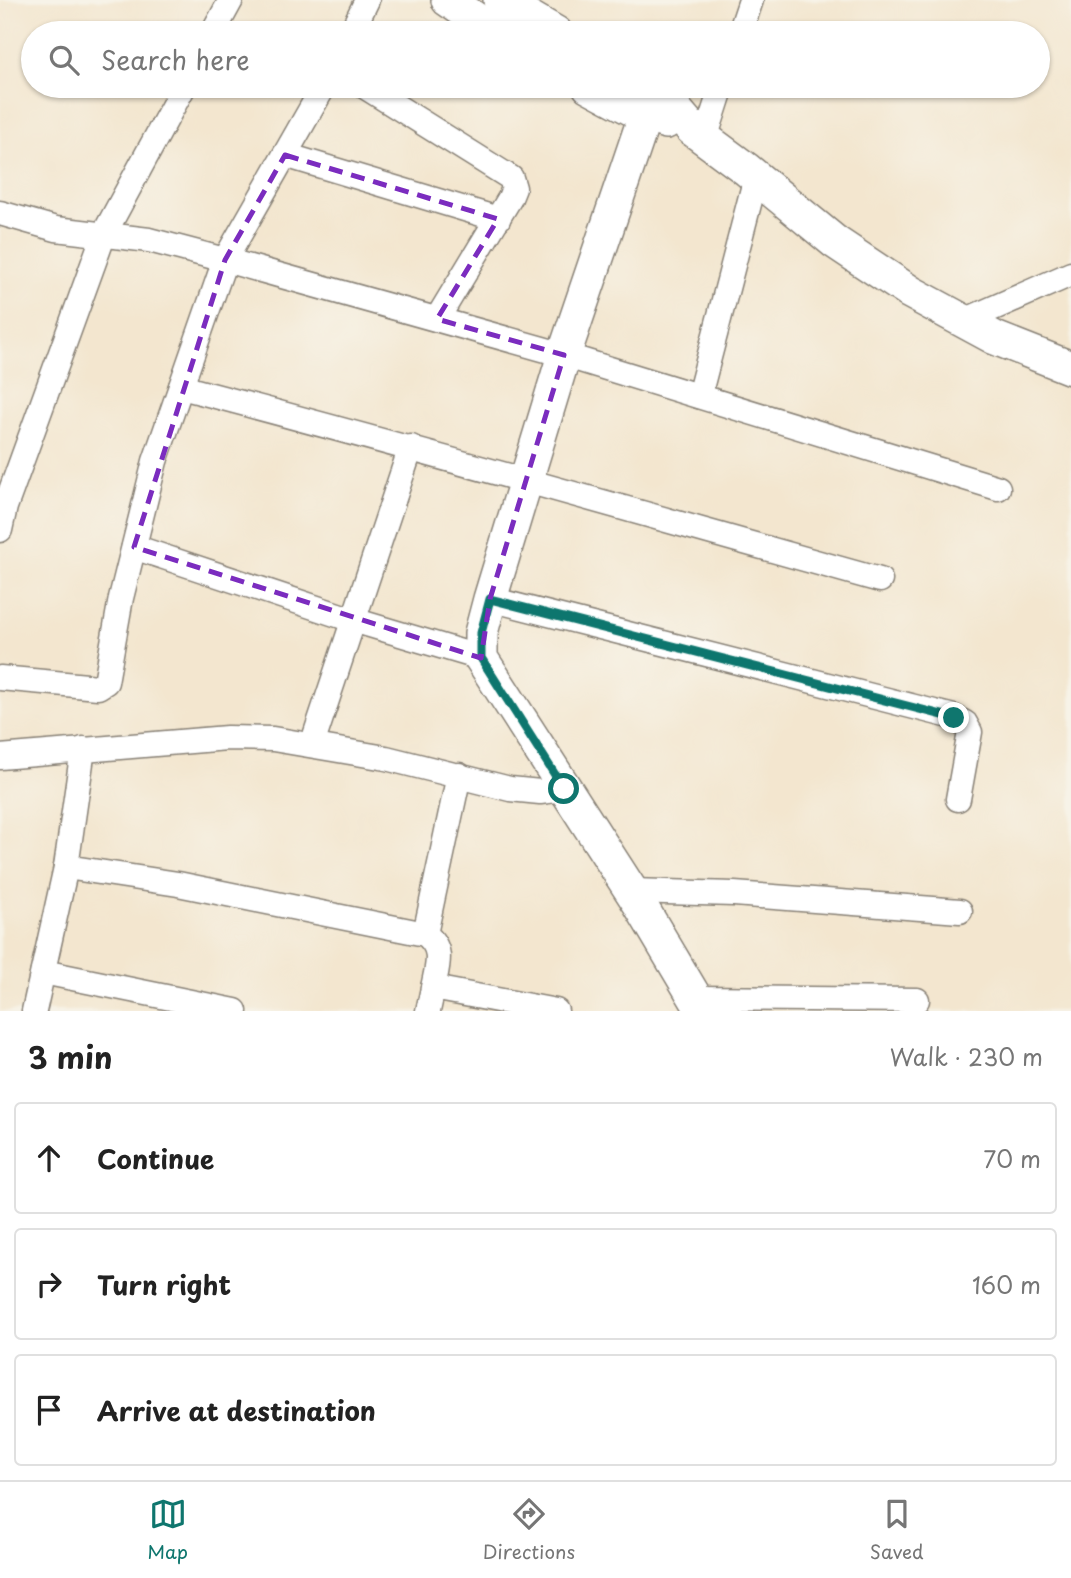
<!DOCTYPE html>
<html lang="en">
<head>
<meta charset="utf-8">
<style>
	:root { --surface:#fff; --page:#f6f6f6; --text:#222; --muted:#767676; --line:#e0e0e0; --accent:#0f766e }
	body { margin:0; font-family:"Playpen Sans",sans-serif; background:var(--page); color:var(--text) }
	.stop { position:absolute; width:21px; height:21px; margin:-16px; border:5px solid #0f766e; border-radius:50%; background:#fff }
	.stop.end { background:#0f766e; border-color:#fff; box-shadow:0 2px 7px #0008 }
	.list { margin:0; padding:0; list-style:none }
	h2 { display:flex; justify-content:space-between; align-items:center; height:91px; margin:0; padding:0 28px; font-size:30px }
	h2 small { font-size:23px; font-weight:400; color:var(--muted) }
	.list li { display:grid; grid-template-columns:46px 1fr auto; gap:21px; align-items:center; box-sizing:border-box; height:112px; margin:0 14px 14px; padding:0 14px; border:2px solid var(--line); border-radius:7px }
	.list b { display:block; font-size:26px; white-space:nowrap }
	.list em { font-size:23px; font-style:normal; color:var(--muted) }
	.icon { flex:none; width:38px; height:38px; fill:none; stroke:currentColor; stroke-width:2; stroke-linecap:round; stroke-linejoin:round }
	.map { position:relative; flex:none; width:1071px; height:1011px; overflow:hidden }
	.search { position:absolute; background:var(--surface); box-shadow:0 2px 5px #0004; left:21px; right:21px; top:21px; height:77px; display:flex; align-items:center; gap:18px; box-sizing:border-box; padding:0 24px; border-radius:38px; color:var(--muted); font-size:26px }
	.sheet { height:469px; background:var(--surface) }
	nav { display:flex; justify-content:space-around; align-items:center; box-sizing:border-box; height:98px; border-top:2px solid var(--line); background:var(--surface); font-size:19px; color:var(--muted) }
	nav a { display:grid; justify-items:center; gap:4px }
	nav .on { color:var(--accent) }
	.map>svg:first-child { display:block }
	.lines { fill:none; stroke-linecap:round; stroke-linejoin:round }
	.street-casing { stroke:#888176; stroke-width:27 }
	.secondary-casing { stroke:#888176; stroke-width:36 }
	.street { stroke:#fff; stroke-width:24 }
	.secondary { stroke:#fff; stroke-width:33 }
	.route { stroke:#0f766e; stroke-width:9 }
	.marked { fill:none; stroke:#7b2cbf; stroke-width:5; stroke-dasharray:14 9; stroke-linejoin:round }
</style>
</head>
<body>
<div class="map">
<svg width="1071" height="1011" viewBox="0 0 1071 1011">
	<rect width="100%" height="100%" fill="#f7f3e8"/>
	<filter id="ink" filterUnits="userSpaceOnUse"><feTurbulence type="fractalNoise" baseFrequency=".0143" numOctaves="2"/><feDisplacementMap in="SourceGraphic" scale="14" xChannelSelector="R" yChannelSelector="G"/><feConvolveMatrix kernelMatrix="1 2 1 2 8 2 1 2 1" color-interpolation-filters="sRGB"/></filter>
	<filter id="wash" filterUnits="userSpaceOnUse"><feTurbulence type="fractalNoise" baseFrequency=".00686" numOctaves="4" result="noise"/><feDisplacementMap in="SourceGraphic" scale="28" xChannelSelector="R" yChannelSelector="G"/><feGaussianBlur stdDeviation="1.57" result="paint"/><feColorMatrix in="noise" values="0 0 0 0 0 0 0 0 0 0 0 0 0 0 0 0 0 1.4 0 .05"/><feComposite in="paint" operator="in"/></filter>
	<g filter="url(#wash)">
		<rect width="100%" height="100%" fill="#f3e6cf"/>
	</g>
	<g filter="url(#ink)">
		<g class="lines">
			<defs>
				<g id="street">
					<polyline points="213,33 231,0"/>
					<polyline points="351,33 367,0"/>
					<polyline points="740,33 751,0"/>
					<polyline points="364,86 511,178 514,188 510,198 437,319"/>
					<polyline points="705,139 722,86"/>
					<polyline points="285,155 498,219"/>
					<polyline points="0,213 56,229 149,240 225,260 564,355 998,488"/>
					<polyline points="964,321 1071,274"/>
					<path d="M181 387C415 448 647 515 880 580"/>
					<polyline points="699,396 756,177"/>
					<polyline points="0,530 5,507 104,234 184,86"/>
					<polyline points="134,547 353,620 481,658"/>
					<polyline points="490,599 954,717 965,723 970,732 958,799"/>
					<polyline points="0,678 98,687 106,682 121,598 155,461 225,260 324,86"/>
					<polyline points="312,745 411,447"/>
					<polyline points="0,757 227,738 273,739 386,758 510,789 540,792 563,789"/>
					<path d="M66 867 178 884 425 934C445 949 437 966 433 988"/>
					<polyline points="631,891 734,894 960,911"/>
					<polyline points="425,934 459,775"/>
					<polyline points="43,972 235,1011"/>
					<polyline points="696,998 917,1000"/>
					<polyline points="34,1011 66,867 83,749"/>
					<polyline points="428,1011 433,988 556,1011"/>
				</g>
				<g id="secondary">
					<polyline points="448,0 496,33"/>
					<polyline points="500,0 556,33"/>
					<polyline points="589,86 645,116 666,122"/>
					<polyline points="646,86 663,95 692,129 746,169 835,242 910,292 995,338 1071,368"/>
					<polyline points="645,116 564,355 490,599 481,633 481,658 639,903 703,1011"/>
				</g>
			</defs>
			<use href="#street" class="street-casing"/>
			<use href="#secondary" class="secondary-casing"/>
			<use href="#street" class="street"/>
			<use href="#secondary" class="secondary"/>
		</g>
	</g>
	<g class="lines" filter="url(#ink)">
		<polyline class="route" points="564,789 481,658 481,633 490,599 954,718"/>
	</g>
	<path class="marked" d="M285 155 498 219 437 319 564 355 490 599 481 658 134 547 225 260Z"/>
</svg>
<div class="stop" style="left:564px;top:789px"></div>
<div class="stop end" style="left:954px;top:718px"></div>
<div class="search"><svg class="icon" aria-label="search" viewBox="0 0 24 24"><circle cx="10" cy="10" r="6"/><path d="M15 15l6 6"/></svg>Search here</div>
</div>
<section class="sheet">
<h2>3 min<small>Walk · 230 m</small></h2>
<ul class="list">
<li><svg class="icon" aria-label="ahead" viewBox="0 0 24 24"><path d="M12 20V5M6 11l6-6 6 6"/></svg><div><b>Continue</b></div><em>70 m</em></li>
<li><svg class="icon" aria-label="right" viewBox="0 0 24 24"><path d="M7 20v-9h11M14 6l5 5-5 5"/></svg><div><b>Turn right</b></div><em>160 m</em></li>
<li><svg class="icon" aria-label="arrive" viewBox="0 0 24 24"><path d="M6 21V4h12l-3 4 3 4H6"/></svg><div><b>Arrive at destination</b></div></li>
</ul>
</section>
<nav>
<a class="on"><svg class="icon" aria-label="map" viewBox="0 0 24 24"><path d="M3 6l6-2 6 2 6-2v14l-6 2-6-2-6 2zM9 4v14M15 6v14"/></svg>Map</a>
<a><svg class="icon" aria-label="directions" viewBox="0 0 24 24"><path d="M12 3l9 9-9 9-9-9zM9 14v-3h6M13 9l2 2-2 2"/></svg>Directions</a>
<a><svg class="icon" aria-label="saved" viewBox="0 0 24 24"><path d="M7 4h10v16l-5-4-5 4z"/></svg>Saved</a>
</nav>
</body>
</html>
